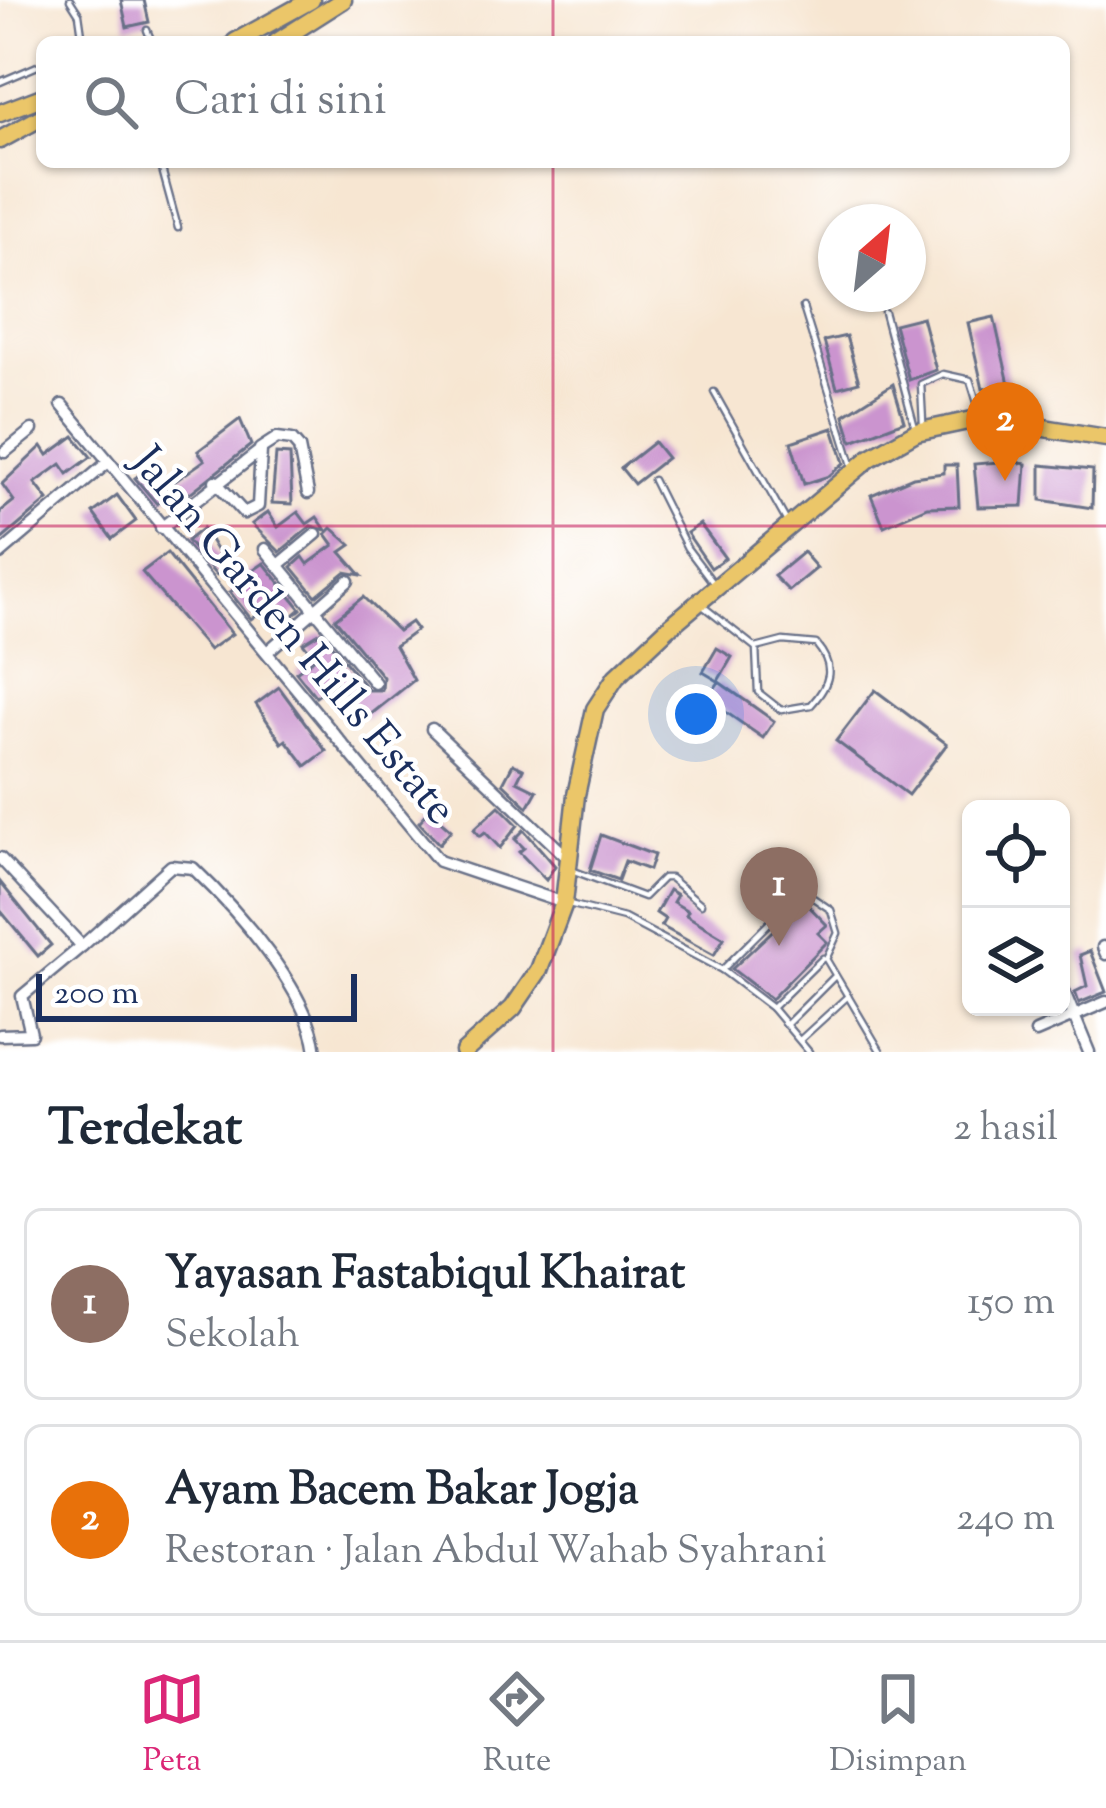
<!DOCTYPE html>
<html lang="id">
<head>
<meta charset="utf-8">
<style>
	:root { --surface:#fff; --page:#f6f6f7; --text:#1f2937; --muted:#747a83; --line:#e0e1e3; --accent:#db2777 }
	body { margin:0; font-family:"Sorts Mill Goudy",serif; background:var(--page); color:var(--text) }
	.controls { position:absolute; right:36px; bottom:36px; display:grid; overflow:hidden; border-radius:18px; box-shadow:0 3px 9px #0004 }
	.controls button { width:108px; height:108px; display:grid; place-items:center; padding:0; border:0; border-bottom:3px solid var(--line); background:var(--surface); color:var(--text); font:60px sans-serif }
	.compass { position:absolute; left:818px; top:204px; width:108px; height:108px; border-radius:50%; background:var(--surface); box-shadow:0 3px 9px #0004; rotate:28deg }
	.scale { position:absolute; left:36px; bottom:30px; width:321px; box-sizing:border-box; padding-left:12px; border:6px solid #1b2f5e; border-top:0; font-size:33px; line-height:42px; white-space:nowrap; color:#1b2f5e; -webkit-text-stroke:9px #fff; paint-order:stroke }
	.you { position:absolute; left:696px; top:714px; width:42px; height:42px; margin:-30px; border:9px solid #fff; border-radius:50%; background:#1a73e8; box-shadow:0 0 0 18px #1a73e833 }
	.badge { display:grid; place-items:center; width:78px; height:78px; border-radius:50%; background:var(--accent); color:#fff; font-size:39px; font-weight:700 }
	.pin { position:absolute; translate:-50% -99px; filter:drop-shadow(0 3px 6px #0008) }
	.pin::after { content:''; position:absolute; top:63px; width:42px; height:36px; background:inherit; clip-path:polygon(0 0,100% 0,50% 100%) }
	.list { margin:0; padding:0; list-style:none }
	h2 { display:flex; justify-content:space-between; align-items:center; height:156px; margin:0; padding:0 48px; font-size:51px }
	h2 small { font-size:39px; font-weight:400; color:var(--muted) }
	.list li { display:grid; grid-template-columns:78px 1fr auto; gap:36px; align-items:center; box-sizing:border-box; height:192px; margin:0 24px 24px; padding:0 24px; border:3px solid var(--line); border-radius:18px }
	.list b { display:block; font-size:45px; white-space:nowrap }
	.list p { margin:0; font-size:39px; white-space:nowrap; color:var(--muted) }
	.list em { font-size:39px; font-style:normal; color:var(--muted) }
	.icon { flex:none; width:66px; height:66px; fill:none; stroke:currentColor; stroke-width:2; stroke-linecap:round; stroke-linejoin:round }
	.map { position:relative; flex:none; width:1106px; height:1052px; overflow:hidden }
	.search { position:absolute; background:var(--surface); box-shadow:0 3px 9px #0004; left:36px; right:36px; top:36px; height:132px; display:flex; align-items:center; gap:30px; box-sizing:border-box; padding:0 42px; border-radius:18px; color:var(--muted); font-size:45px }
	.sheet { height:588px; background:var(--surface) }
	nav { display:flex; justify-content:space-around; align-items:center; box-sizing:border-box; height:168px; border-top:3px solid var(--line); background:var(--surface); font-size:33px; color:var(--muted) }
	nav a { display:grid; justify-items:center; gap:6px }
	nav .on { color:var(--accent) }
	.map>svg:first-child { display:block }
	.building { fill:#cb94cf }
	.lines { fill:none; stroke-linecap:round; stroke-linejoin:round }
	.service-casing { stroke:#686f87; stroke-width:9 }
	.minor-casing { stroke:#686f87; stroke-width:15 }
	.primary-casing { stroke:#686f87; stroke-width:21 }
	.trunk-casing { stroke:#686f87; stroke-width:21 }
	.service { stroke:#fff; stroke-width:4.5 }
	.minor { stroke:#fff; stroke-width:10 }
	.primary { stroke:#ebc669; stroke-width:16 }
	.trunk { stroke:#ebc669; stroke-width:16 }
	.grid { fill:none; stroke:#c2185b; stroke-width:3; stroke-opacity:0.55 }
	.labels { text-anchor:middle; stroke-width:9; stroke-linejoin:round; paint-order:stroke }
	.street-label { font-size:45px; fill:#1b2f5e; stroke:#fff }
</style>
</head>
<body>
<div class="map">
<svg width="1106" height="1052" viewBox="0 0 1106 1052">
	<rect width="100%" height="100%" fill="#fff"/>
	<filter id="ink" filterUnits="userSpaceOnUse"><feTurbulence type="fractalNoise" baseFrequency=".00833" numOctaves="2"/><feDisplacementMap in="SourceGraphic" scale="24" xChannelSelector="R" yChannelSelector="G"/><feConvolveMatrix kernelMatrix="1 2 1 2 8 2 1 2 1" color-interpolation-filters="sRGB"/></filter>
	<filter id="wash" filterUnits="userSpaceOnUse"><feTurbulence type="fractalNoise" baseFrequency=".004" numOctaves="4" result="noise"/><feDisplacementMap in="SourceGraphic" scale="48" xChannelSelector="R" yChannelSelector="G"/><feGaussianBlur stdDeviation="2.7" result="paint"/><feColorMatrix in="noise" values="0 0 0 0 0 0 0 0 0 0 0 0 0 0 0 0 0 1.4 0 .05"/><feComposite in="paint" operator="in"/></filter>
	<g filter="url(#wash)">
		<rect width="100%" height="100%" fill="#f7e6d2"/>
		<g id="blocks">
			<g class="building">
				<polygon points="121,0 144,0 149,22 127,27"/>
				<polygon points="922,317 936,370 909,380 894,324"/>
				<polygon points="994,317 1009,384 983,389 968,323"/>
				<polygon points="846,336 859,382 837,388 824,341"/>
				<polygon points="893,384 904,421 852,441 844,415"/>
				<polygon points="240,419 251,445 180,501 173,492 157,504 135,478 151,466 167,487 205,460 198,451"/>
				<polygon points="833,428 844,463 829,476 804,484 791,442"/>
				<polygon points="74,436 91,457 68,474 61,464 35,483 48,500 0,541 0,512 14,501 2,484 42,446 48,455"/>
				<polygon points="654,442 667,458 634,484 621,468"/>
				<polygon points="276,454 290,455 292,504 272,503"/>
				<polygon points="1011,461 1026,464 1023,506 978,507 974,464"/>
				<polygon points="944,465 957,465 959,506 927,507 884,526 871,495 913,477 944,473"/>
				<polygon points="1041,465 1093,470 1092,508 1041,500"/>
				<polygon points="117,495 136,521 112,539 93,513"/>
				<polygon points="268,512 278,527 298,512 307,524 317,517 326,530 311,526 280,552 252,524"/>
				<polygon points="700,524 725,558 711,568 687,533"/>
				<polygon points="203,528 222,560 228,555 244,577 264,563 301,609 288,620 274,602 251,619 230,592 239,586 226,568 216,575 187,541"/>
				<polygon points="332,528 351,545 341,552 361,575 345,572 316,596 292,567 303,557 308,564 334,545 326,534"/>
				<polygon points="803,552 817,568 789,591 774,576"/>
				<polygon points="167,553 232,634 209,650 142,572"/>
				<polygon points="363,597 398,631 411,622 417,630 395,646 414,680 365,719 337,681 316,697 296,672 315,658 303,643 321,632 368,690 382,690 383,677 335,619"/>
				<polygon points="717,648 732,657 718,681 703,672"/>
				<polygon points="719,682 774,721 763,738 707,699"/>
				<polygon points="279,687 326,751 306,766 286,740 282,743 256,704"/>
				<polygon points="875,690 947,744 908,795 836,741"/>
				<polygon points="513,764 523,769 517,781 537,791 528,807 503,783"/>
				<polygon points="499,806 518,825 500,848 485,832 480,836 474,829"/>
				<polygon points="429,811 451,830 439,844 419,822"/>
				<polygon points="524,830 555,866 546,880 519,852 524,848 515,839"/>
				<polygon points="601,835 654,855 649,870 625,861 618,880 590,870"/>
				<polygon points="0,882 51,945 38,956 0,910"/>
				<polygon points="669,890 677,895 673,902 688,911 686,915 724,938 714,955 661,926 665,919 656,913"/>
				<polygon points="804,901 827,925 818,933 827,942 771,999 732,969"/>
				<polygon points="1090,951 1106,992 1079,1003 1075,992 1087,986 1080,955"/>
			</g>
		</g>
	</g>
	<g filter="url(#ink)">
		<use href="#blocks" fill-opacity="0" stroke="#686f87" stroke-width="3"/>
		<g class="lines">
			<defs>
				<g id="service">
					<polyline points="70,0 79,14 83,42"/>
					<polyline points="147,30 152,42"/>
					<polyline points="0,82 42,64"/>
					<polyline points="160,162 178,228"/>
					<polyline points="803,307 853,468"/>
					<polyline points="884,312 915,428"/>
					<polyline points="714,392 787,522"/>
					<polyline points="923,423 921,384 943,374 970,380 980,412"/>
					<polyline points="653,480 687,548 714,584"/>
					<path d="M704 607 756 648 783 641 816 644C836 667 830 684 811 705L781 710 758 692 756 648"/>
					<polyline points="574,871 644,897 663,878 670,878 701,904"/>
					<polyline points="569,904 624,918 722,970"/>
					<polyline points="772,1008 823,958"/>
					<polyline points="787,1024 834,977"/>
					<polyline points="800,1040 848,996"/>
					<polyline points="809,1052 772,1008 722,970 795,897 806,893 831,910 838,933 826,959 881,1052"/>
				</g>
				<g id="minor">
					<polyline points="62,405 439,861 564,903"/>
					<polyline points="260,449 277,438 292,440 299,448 308,493"/>
					<polyline points="5,452 32,430"/>
					<polyline points="161,528 261,450 258,506 244,513 215,481"/>
					<polyline points="265,549 375,683"/>
					<polyline points="0,554 106,464"/>
					<polyline points="280,564 316,534"/>
					<polyline points="267,652 348,581"/>
					<polyline points="432,729 569,859"/>
					<path d="M0 858 82 946 171 866 193 868C236 909 310 992 316 1052"/>
					<polyline points="1103,947 1106,954"/>
					<polyline points="1061,984 1089,1052"/>
					<polyline points="1036,1032 1106,1002"/>
					<polyline points="0,1035 31,1034 22,996 82,946"/>
				</g>
				<g id="primary">
					<polyline points="235,42 311,0"/>
					<polyline points="277,42 343,0"/>
					<polyline points="0,113 42,97"/>
					<polyline points="0,140 42,117"/>
				</g>
				<polyline id="trunk" points="464,1052 513,1008 539,970 564,903 576,795 595,709 616,677 667,629 870,458 916,432 982,418 1106,438"/>
			</defs>
			<use href="#service" class="service-casing"/>
			<use href="#minor" class="minor-casing"/>
			<use href="#primary" class="primary-casing"/>
			<use href="#trunk" class="trunk-casing"/>
			<use href="#service" class="service"/>
			<use href="#minor" class="minor"/>
			<use href="#primary" class="primary"/>
			<use href="#trunk" class="trunk"/>
		</g>
	</g>
	<path class="grid" d="M553 0V42M553 162V1052M0 526H1106"/>
	<g class="labels">
		<g class="street-label">
			<text transform="translate(296 634) rotate(50)" y="16">Jalan Garden Hills Estate</text>
		</g>
	</g>
</svg>
<div class="controls">
<button><svg class="icon" aria-label="locate" viewBox="0 0 24 24"><circle cx="12" cy="12" r="6"/><path d="M12 2v4M12 18v4M2 12h4M18 12h4"/></svg></button>
<button><svg class="icon" aria-label="layers" viewBox="0 0 24 24"><path d="M12 4l9 5-9 5-9-5zM3 14l9 5 9-5"/></svg></button>
</div>
<svg class="compass" viewBox="-18 -18 36 36"><path d="M0-13l5 13h-10z" fill="#e53935"/><path d="M0 13l5-13h-10z" fill="#747a83"/></svg>
<div class="scale">200 m</div>
<div class="you"></div>
<div class="pin badge" style="left:779px;top:946px;background:#8d6e63">1</div>
<div class="pin badge" style="left:1005px;top:481px;background:#e8710a">2</div>
<div class="search"><svg class="icon" aria-label="search" viewBox="0 0 24 24"><circle cx="10" cy="10" r="6"/><path d="M15 15l6 6"/></svg>Cari di sini</div>
</div>
<section class="sheet">
<h2>Terdekat<small>2 hasil</small></h2>
<ul class="list">
<li><span class="badge" style="background:#8d6e63">1</span><div><b>Yayasan Fastabiqul Khairat</b><p>Sekolah</p></div><em>150 m</em></li>
<li><span class="badge" style="background:#e8710a">2</span><div><b>Ayam Bacem Bakar Jogja</b><p>Restoran · Jalan Abdul Wahab Syahrani</p></div><em>240 m</em></li>
</ul>
</section>
<nav>
<a class="on"><svg class="icon" aria-label="map" viewBox="0 0 24 24"><path d="M3 6l6-2 6 2 6-2v14l-6 2-6-2-6 2zM9 4v14M15 6v14"/></svg>Peta</a>
<a><svg class="icon" aria-label="directions" viewBox="0 0 24 24"><path d="M12 3l9 9-9 9-9-9zM9 14v-3h6M13 9l2 2-2 2"/></svg>Rute</a>
<a><svg class="icon" aria-label="saved" viewBox="0 0 24 24"><path d="M7 4h10v16l-5-4-5 4z"/></svg>Disimpan</a>
</nav>
</body>
</html>
